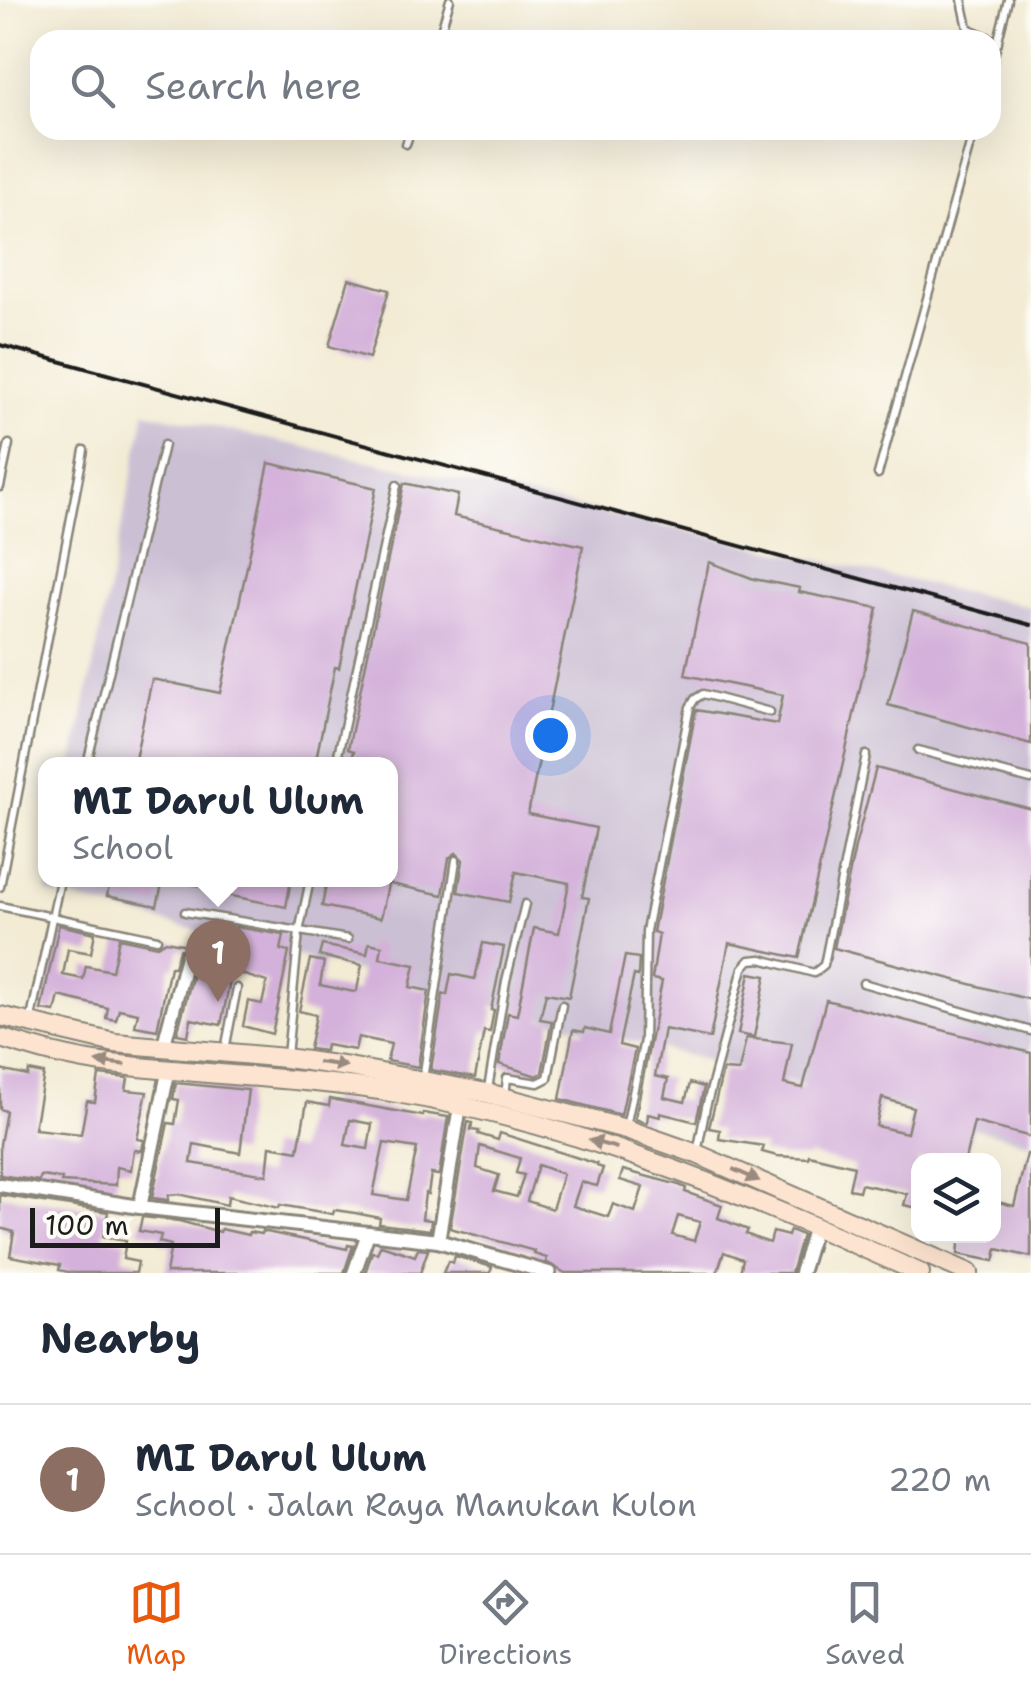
<!DOCTYPE html>
<html lang="en">
<head>
<meta charset="utf-8">
<style>
	:root { --surface:#fff; --page:#f2f2f3; --text:#1f2937; --muted:#747a83; --line:#e0e1e3; --accent:#ea580c }
	body { margin:0; font-family:"Shantell Sans",sans-serif; background:var(--page); color:var(--text) }
	.controls { position:absolute; right:30px; bottom:30px; display:grid; overflow:hidden; border-radius:20px; box-shadow:0 10px 40px #0002 }
	.controls button { width:90px; height:90px; display:grid; place-items:center; padding:0; border:0; border-bottom:2px solid var(--line); background:var(--surface); color:var(--text); font:50px sans-serif }
	.scale { position:absolute; left:30px; bottom:25px; width:190px; box-sizing:border-box; padding-left:10px; border:5px solid #1c1c1c; border-top:0; font-size:28px; line-height:35px; white-space:nowrap; color:#1c1c1c; -webkit-text-stroke:8px #fdfcf7; paint-order:stroke }
	.you { position:absolute; left:550px; top:735px; width:35px; height:35px; margin:-25px; border:8px solid #fff; border-radius:50%; background:#1a73e8; box-shadow:0 0 0 15px #1a73e833 }
	.badge { display:grid; place-items:center; width:65px; height:65px; border-radius:50%; background:var(--accent); color:#fff; font-size:32px; font-weight:700 }
	.pin { position:absolute; translate:-50% -82px; filter:drop-shadow(0 2px 5px #0008) }
	.pin::after { content:''; position:absolute; top:52px; width:35px; height:30px; background:inherit; clip-path:polygon(0 0,100% 0,50% 100%) }
	.popup { position:absolute; left:38px; top:757px; width:360px; height:130px; box-sizing:border-box; display:grid; place-content:center; border-radius:20px; background:var(--surface); filter:drop-shadow(0 2px 8px #0005); font-size:32px; white-space:nowrap; color:var(--muted) }
	.popup b { font-size:38px; color:var(--text) }
	.popup::after { content:''; position:absolute; left:50%; top:100%; margin-left:-20px; border:20px solid transparent; border-top-color:var(--surface) }
	.list { margin:0; padding:0; list-style:none }
	h2 { display:flex; justify-content:space-between; align-items:center; height:130px; margin:0; padding:0 40px; font-size:42px }
	h2 small { font-size:32px; font-weight:400; color:var(--muted) }
	.list li { display:grid; grid-template-columns:65px 1fr auto; gap:30px; align-items:center; box-sizing:border-box; height:150px; padding:0 40px; border-top:2px solid var(--line) }
	.list b { display:block; font-size:38px; white-space:nowrap }
	.list p { margin:0; font-size:32px; white-space:nowrap; color:var(--muted) }
	.list em { font-size:32px; font-style:normal; color:var(--muted) }
	.icon { flex:none; width:55px; height:55px; fill:none; stroke:currentColor; stroke-width:2; stroke-linecap:round; stroke-linejoin:round }
	.map { position:relative; flex:none; width:1031px; height:1273px; overflow:hidden }
	.search { position:absolute; background:var(--surface); box-shadow:0 10px 40px #0002; left:30px; right:30px; top:30px; height:110px; display:flex; align-items:center; gap:25px; box-sizing:border-box; padding:0 35px; border-radius:30px; color:var(--muted); font-size:38px }
	.sheet { height:280px; background:var(--surface) }
	nav { display:flex; justify-content:space-around; align-items:center; box-sizing:border-box; height:140px; border-top:2px solid var(--line); background:var(--surface); font-size:28px; color:var(--muted) }
	nav a { display:grid; justify-items:center; gap:5px }
	nav .on { color:var(--accent) }
	.map>svg:first-child { display:block }
	.industrial { fill:#cbbfd4 }
	.building { fill:#d4b1da; fill-rule:evenodd }
	.lines { fill:none; stroke-linecap:round; stroke-linejoin:round }
	.service-casing { stroke:#888478; stroke-width:11 }
	.minor-casing { stroke:#888478; stroke-width:18 }
	.secondary-casing { stroke:#888478; stroke-width:22 }
	.service { stroke:#fff; stroke-width:6 }
	.minor { stroke:#fff; stroke-width:12 }
	.secondary { stroke:#fde4d0; stroke-width:18 }
	.rail { stroke:#1c1c1c; stroke-width:4 }
	.oneway { fill:#988a7f }
</style>
</head>
<body>
<div class="map">
<svg width="1031" height="1273" viewBox="0 0 1031 1273">
	<rect width="100%" height="100%" fill="#fdfcf7"/>
	<filter id="ink" filterUnits="userSpaceOnUse"><feTurbulence type="fractalNoise" baseFrequency=".01" numOctaves="2"/><feDisplacementMap in="SourceGraphic" scale="20" xChannelSelector="R" yChannelSelector="G"/><feConvolveMatrix kernelMatrix="1 2 1 2 8 2 1 2 1" color-interpolation-filters="sRGB"/></filter>
	<filter id="wash" filterUnits="userSpaceOnUse"><feTurbulence type="fractalNoise" baseFrequency=".0048" numOctaves="4" result="noise"/><feDisplacementMap in="SourceGraphic" scale="40" xChannelSelector="R" yChannelSelector="G"/><feGaussianBlur stdDeviation="2.25" result="paint"/><feColorMatrix in="noise" values="0 0 0 0 0 0 0 0 0 0 0 0 0 0 0 0 0 1.4 0 .05"/><feComposite in="paint" operator="in"/></filter>
	<g filter="url(#wash)">
		<rect width="100%" height="100%" fill="#f3ebd4"/>
		<polygon class="industrial" points="145,412 1031,607 1031,1143 47,892 49,880 390,880 390,764 73,764"/>
		<g id="blocks">
			<g class="building">
				<polygon points="349,279 389,290 369,358 329,346"/>
				<polygon points="269,463 376,488 339,668 335,667 315,764 134,764 152,679 220,693"/>
				<polygon points="404,483 458,495 454,516 583,546 528,814 596,828 582,897 589,898 569,997 546,993 540,1019 552,1021 542,1073 537,1076 499,1064 508,1013 517,1015 534,928 559,933 569,883 516,872 509,902 458,892 463,860 456,853 449,858 443,895 390,884 390,764 351,764 354,751 348,749"/>
				<polygon points="709,562 754,579 800,588 799,592 878,608 799,958 729,943 710,1038 664,1029 655,1076 668,1079 664,1097 685,1102 690,1083 704,1087 696,1122 660,1113 660,1117 648,1114 647,1123 635,1119 662,981 652,979 659,934 653,932 696,710 777,724 783,695 685,675"/>
				<polygon points="913,611 1031,643 1031,744 888,705"/>
				<polygon points="876,768 1031,809 1031,1000 834,948 855,847"/>
				<polygon points="110,880 163,880 157,906 107,896"/>
				<polygon points="192,880 291,880 286,907 227,895 228,892 192,884"/>
				<polygon points="327,880 389,880 381,918 322,906"/>
				<polygon points="59,925 95,933 91,953 68,949 63,975 83,979 86,966 112,971 119,938 157,946 166,941 192,946 193,941 231,950 236,927 284,935 281,950 289,952 272,1034 243,1026 248,1001 262,1004 267,982 232,971 221,1025 191,1019 188,1036 177,1034 197,959 195,950 189,946 179,950 174,967 170,967 157,1030 135,1026 138,1013 119,1009 116,1020 106,1018 108,1008 59,996 55,1012 41,1010"/>
				<polygon points="369,943 382,946 380,958 415,965 410,987 429,991 418,1067 387,1061 391,1044 358,1037 355,1050 326,1045 325,1051 309,1049 316,1015 299,1011 310,959 324,962 320,985 354,992 357,990 362,965 319,956 322,945 367,954"/>
				<polygon points="483,943 504,947 491,1010 494,1010 490,1032 484,1031 475,1078 431,1070 443,994 447,995 451,974 475,979"/>
				<polygon points="625,956 639,958 638,976 634,975 619,1045 635,1049 621,1115 560,1099 573,1030 584,1032 585,1028 609,1034"/>
				<polygon points="750,973 766,976 754,1037 738,1034"/>
				<path d="M826 1000 1031 1053V1137L974 1122 965 1160H918V1208L904 1205 907 1194 861 1184 859 1191 849 1189 854 1166 809 1155 808 1158 777 1156 762 1152 764 1146 719 1139 720 1130 709 1128 723 1070 739 1071 746 1038 792 1043 784 1084 803 1088ZM882 1098 913 1107 907 1133 876 1126Z"/>
				<polygon points="0,1070 28,1076 29,1071 44,1074 34,1129 81,1134 87,1101 95,1102 99,1075 128,1078 126,1090 147,1092 137,1139 144,1140 142,1151 134,1150 131,1170 117,1167 116,1185 61,1182 62,1179 41,1176 39,1181 0,1175 0,1144 6,1111 0,1109"/>
				<path d="M176 1083 248 1090 240 1153 194 1144 191 1163 267 1175 270 1146 298 1151 307 1102 329 1106 330 1099 423 1116V1113L448 1117 439 1175 431 1174 428 1194 425 1193 422 1219 431 1220 430 1230 379 1224 380 1218 355 1213 334 1210 333 1214 280 1205 279 1208 228 1196 227 1205 178 1194 169 1195 168 1200 152 1198 168 1123 175 1124 179 1100 173 1099ZM350 1120 372 1124 368 1149 345 1145ZM384 1143 417 1148 406 1200 373 1195Z"/>
				<path d="M468 1122 472 1123 471 1130 479 1131 478 1134 498 1140 500 1133 597 1164V1166L603 1168 597 1186 581 1182 573 1206 608 1217 613 1204 635 1212 643 1187 620 1180 623 1170 679 1185 686 1188 685 1192 722 1205 718 1218 748 1230 746 1234 758 1239 770 1243 773 1232 788 1236 790 1230 802 1235 791 1273H740L743 1259 724 1252 717 1273H565L546 1262 547 1258 534 1254 535 1251 450 1228ZM480 1146 520 1158 516 1173 524 1175 517 1197 494 1191 499 1175 477 1168ZM538 1165 563 1174 552 1209 527 1201ZM678 1216 700 1222 694 1241 672 1235Z"/>
				<polygon points="1027,1154 1031,1154 1031,1257 997,1249 994,1261 958,1254 960,1236 994,1236 994,1201 1014,1206"/>
				<polygon points="0,1195 108,1212 103,1237 126,1241 123,1259 138,1262 136,1273 73,1273 59,1270 60,1265 10,1256 14,1232 0,1228"/>
				<polygon points="142,1217 179,1221 220,1232 221,1229 248,1235 249,1232 261,1234 262,1231 347,1249 348,1245 353,1246 344,1273 166,1273 171,1245 159,1242 161,1235 139,1231"/>
				<polygon points="381,1245 415,1256 418,1249 428,1250 420,1273 365,1273 372,1252 377,1253"/>
				<polygon points="455,1256 492,1267 490,1273 443,1273 448,1261 453,1263"/>
			</g>
		</g>
	</g>
	<g filter="url(#ink)">
		<use href="#blocks" fill-opacity="0" stroke="#888478" stroke-width="2.5"/>
		<g class="lines">
			<defs>
				<g id="service">
					<polyline points="962,0 968,28 998,42"/>
					<polyline points="438,40 450,0"/>
					<polyline points="991,68 1008,0"/>
					<polyline points="406,144 411,130"/>
					<polyline points="878,474 974,130"/>
					<polyline points="0,487 9,444"/>
					<polyline points="918,750 1031,780"/>
					<polyline points="87,764 164,445"/>
					<polyline points="336,764 397,485"/>
					<polyline points="0,887 84,450"/>
					<polyline points="0,906 157,939"/>
					<polyline points="185,912 348,939"/>
					<polyline points="863,983 1031,1031"/>
					<polyline points="31,1018 60,880"/>
					<polyline points="225,1050 237,988"/>
					<polyline points="287,1056 299,932 310,880"/>
					<polyline points="423,1079 456,860"/>
					<polyline points="488,1089 506,981 525,904"/>
					<polyline points="505,1097 507,1078 538,1083 548,1078 562,1005"/>
					<polyline points="626,1127 644,1040 646,931 690,707 695,699 703,694 770,712"/>
					<polyline points="697,1153 706,1107 743,968 750,960 761,959 814,973 824,965 866,755"/>
				</g>
				<g id="minor">
					<polyline points="163,1048 187,956"/>
					<polyline points="0,1185 140,1207 438,1241 549,1273"/>
					<polyline points="140,1207 169,1068"/>
					<polyline points="438,1241 460,1106"/>
					<polyline points="354,1273 368,1233"/>
					<polyline points="801,1273 815,1226"/>
				</g>
				<g id="secondary">
					<polyline points="0,1016 115,1043 286,1058 349,1067 487,1093 626,1129 697,1154 969,1273"/>
					<path d="M0 1038C36 1049 73 1060 111 1064 206 1075 302 1077 397 1093 581 1124 751 1197 920 1273"/>
				</g>
			</defs>
			<use href="#service" class="service-casing"/>
			<use href="#minor" class="minor-casing"/>
			<use href="#secondary" class="secondary-casing"/>
			<use href="#service" class="service"/>
			<use href="#minor" class="minor"/>
			<use href="#secondary" class="secondary"/>
			<polyline class="rail" points="0,345 1031,625"/>
		</g>
		<defs><path id="oneway-solid" d="M-6-.8H1V-3.2L6.5 0L1 3.2V.8H-6Z" transform="scale(2.5)"/></defs>
		<g class="oneway">
			<use href="#oneway-solid" transform="translate(111 1063) rotate(-173)"/>
			<use href="#oneway-solid" transform="translate(332 1064) rotate(8)"/>
			<use href="#oneway-solid" transform="translate(603 1144) rotate(-164)"/>
			<use href="#oneway-solid" transform="translate(746 1175) rotate(24)"/>
		</g>
	</g>
</svg>
<div class="controls">
<button><svg class="icon" aria-label="layers" viewBox="0 0 24 24"><path d="M12 4l9 5-9 5-9-5zM3 14l9 5 9-5"/></svg></button>
</div>
<div class="scale">100 m</div>
<div class="you"></div>
<div class="pin badge" style="left:218px;top:1002px;background:#8d6e63">1</div>
<div class="popup"><b>MI Darul Ulum</b>School</div>
<div class="search"><svg class="icon" aria-label="search" viewBox="0 0 24 24"><circle cx="10" cy="10" r="6"/><path d="M15 15l6 6"/></svg>Search here</div>
</div>
<section class="sheet">
<h2>Nearby<small></small></h2>
<ul class="list">
<li><span class="badge" style="background:#8d6e63">1</span><div><b>MI Darul Ulum</b><p>School · Jalan Raya Manukan Kulon</p></div><em>220 m</em></li>
</ul>
</section>
<nav>
<a class="on"><svg class="icon" aria-label="map" viewBox="0 0 24 24"><path d="M3 6l6-2 6 2 6-2v14l-6 2-6-2-6 2zM9 4v14M15 6v14"/></svg>Map</a>
<a><svg class="icon" aria-label="directions" viewBox="0 0 24 24"><path d="M12 3l9 9-9 9-9-9zM9 14v-3h6M13 9l2 2-2 2"/></svg>Directions</a>
<a><svg class="icon" aria-label="saved" viewBox="0 0 24 24"><path d="M7 4h10v16l-5-4-5 4z"/></svg>Saved</a>
</nav>
</body>
</html>
